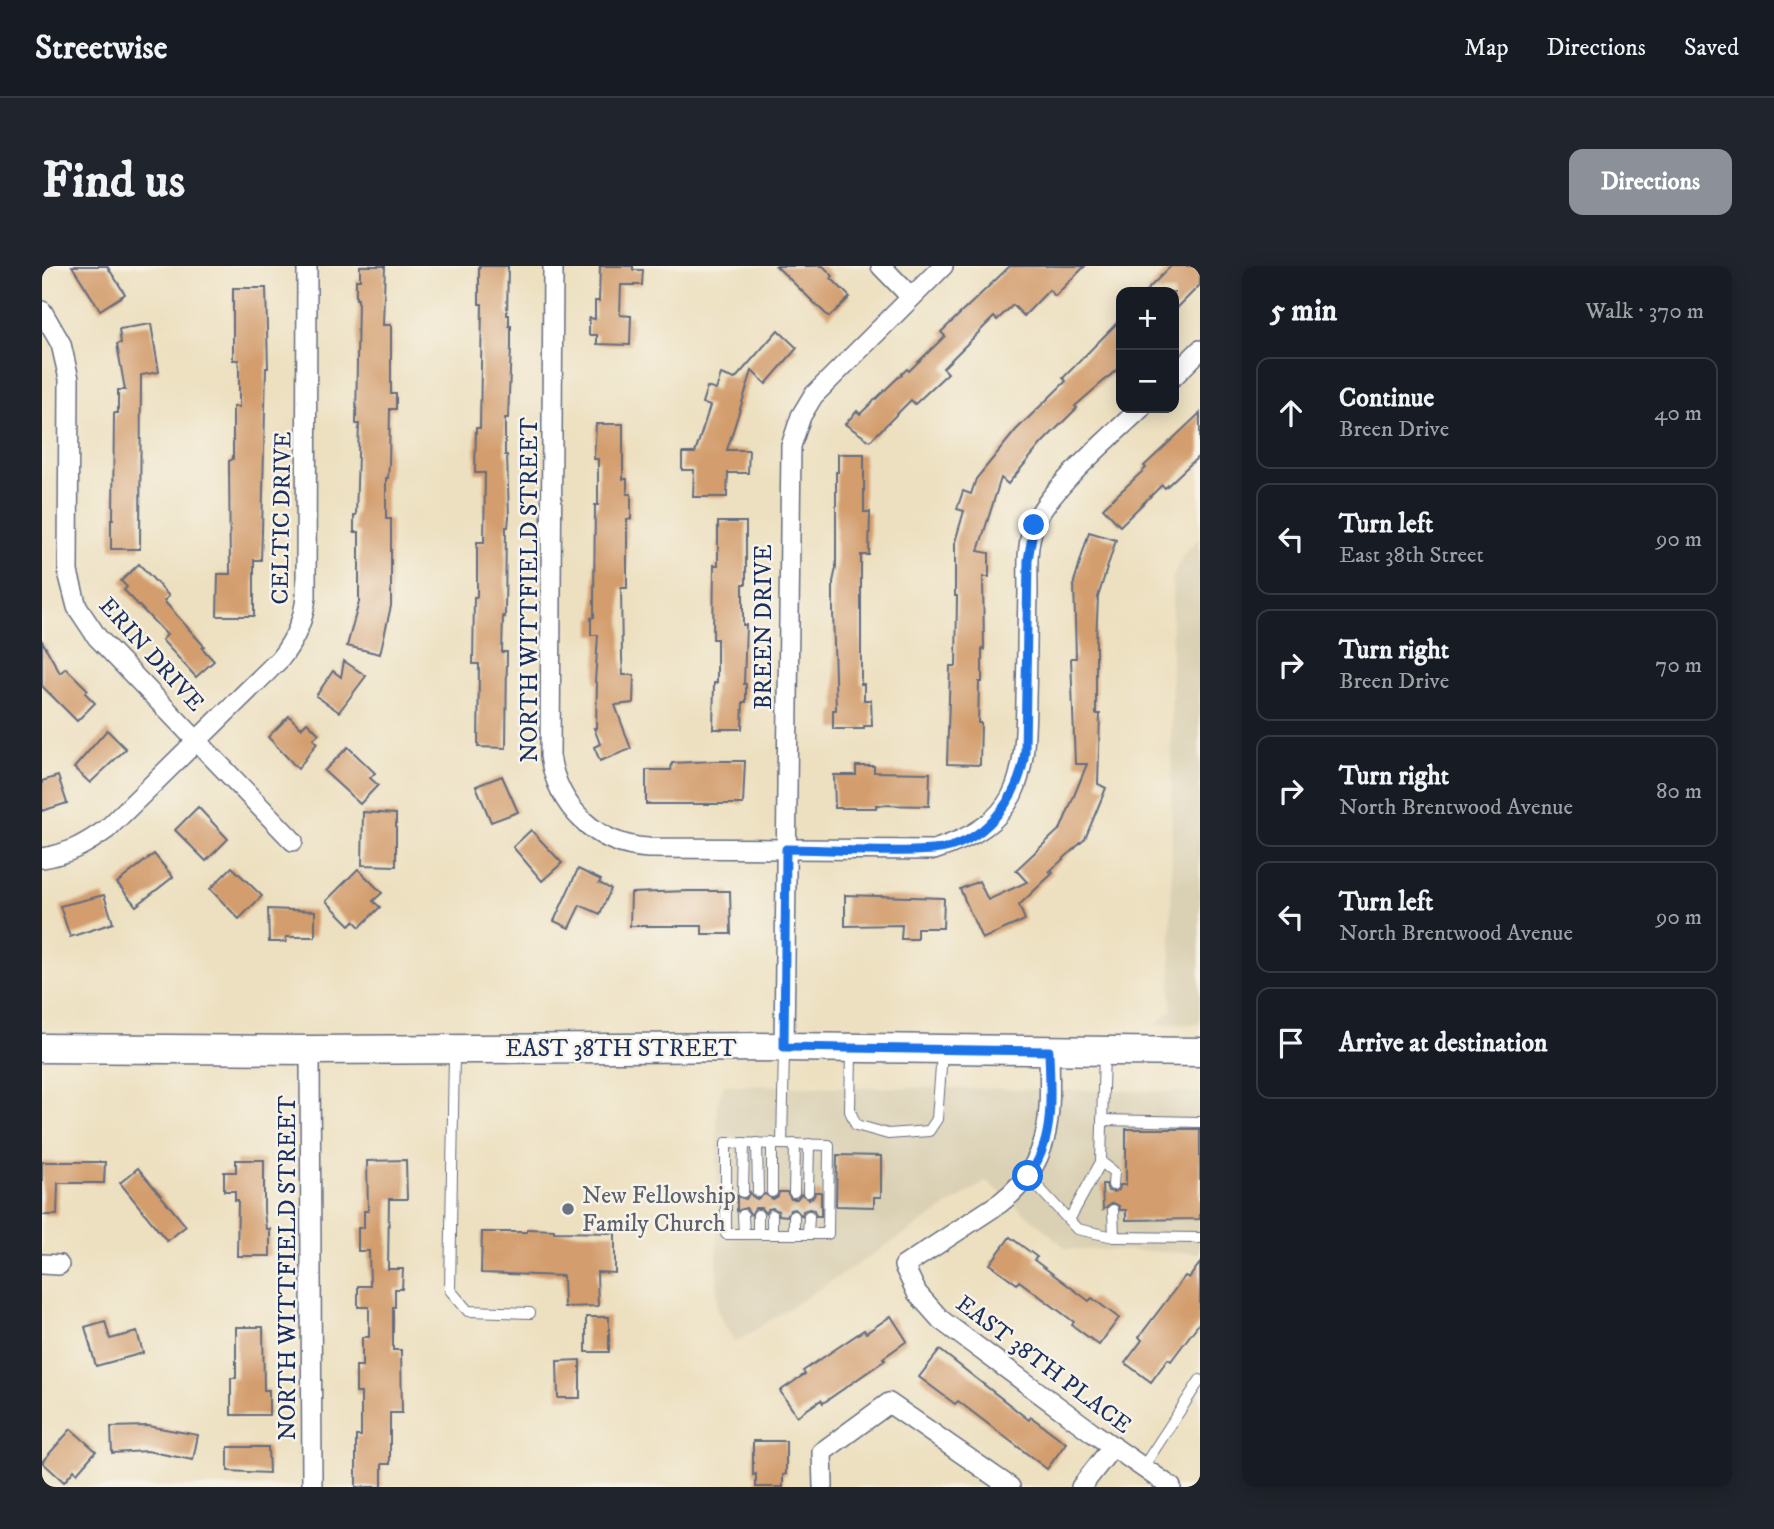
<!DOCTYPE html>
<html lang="en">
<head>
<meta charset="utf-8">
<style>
	:root { --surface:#171b24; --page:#20242c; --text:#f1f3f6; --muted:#9ea1a6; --line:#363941; --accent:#8c9099 }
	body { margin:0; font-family:"IM FELL DW Pica",serif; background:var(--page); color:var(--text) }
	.controls { position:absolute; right:21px; top:21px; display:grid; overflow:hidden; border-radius:14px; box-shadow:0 4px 18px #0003 }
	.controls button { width:63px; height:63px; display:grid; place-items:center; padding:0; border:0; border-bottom:2px solid var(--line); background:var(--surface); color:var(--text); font:35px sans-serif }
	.stop { position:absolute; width:21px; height:21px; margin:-16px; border:5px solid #1a73e8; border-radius:50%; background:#fff }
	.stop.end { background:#1a73e8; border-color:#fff; box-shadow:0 2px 7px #0008 }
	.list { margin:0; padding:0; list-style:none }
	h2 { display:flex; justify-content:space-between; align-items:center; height:91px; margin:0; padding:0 28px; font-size:30px }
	h2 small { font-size:23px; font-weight:400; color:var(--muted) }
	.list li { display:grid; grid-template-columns:46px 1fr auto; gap:21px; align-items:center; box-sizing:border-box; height:112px; margin:0 14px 14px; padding:0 14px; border:2px solid var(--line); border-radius:14px }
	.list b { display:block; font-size:26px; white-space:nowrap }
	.list p { margin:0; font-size:23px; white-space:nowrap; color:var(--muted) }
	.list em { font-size:23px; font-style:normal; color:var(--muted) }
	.icon { flex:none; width:38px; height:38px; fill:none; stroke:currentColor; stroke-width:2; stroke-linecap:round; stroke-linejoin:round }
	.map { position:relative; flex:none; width:1158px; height:1221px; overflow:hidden; border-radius:14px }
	header { display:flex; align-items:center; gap:42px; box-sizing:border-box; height:98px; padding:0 35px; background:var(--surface); border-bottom:2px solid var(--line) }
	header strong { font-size:33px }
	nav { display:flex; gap:38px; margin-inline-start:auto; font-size:24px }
	.intro { display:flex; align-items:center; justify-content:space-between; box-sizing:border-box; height:168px; padding:0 42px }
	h1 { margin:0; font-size:49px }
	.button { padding:18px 32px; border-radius:14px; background:var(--accent); color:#fff; font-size:24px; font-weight:700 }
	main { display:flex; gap:42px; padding:0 42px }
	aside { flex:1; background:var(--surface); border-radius:14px; box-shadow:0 4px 18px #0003 }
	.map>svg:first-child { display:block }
	.built { fill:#dad0b4 }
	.building { fill:#d39d6d }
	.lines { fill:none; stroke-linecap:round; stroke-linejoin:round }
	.lane-casing { stroke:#646d80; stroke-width:12 }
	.street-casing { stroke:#646d80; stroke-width:22 }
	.secondary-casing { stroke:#646d80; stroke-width:31 }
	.lane { stroke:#fff; stroke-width:10 }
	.street { stroke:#fff; stroke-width:19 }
	.secondary { stroke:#fff; stroke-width:28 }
	.route { stroke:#1a73e8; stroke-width:9 }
	.worship-dot { fill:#6b7280; stroke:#f7f3e8; stroke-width:2.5 }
	.labels { text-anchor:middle; stroke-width:5; stroke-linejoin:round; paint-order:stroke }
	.street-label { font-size:24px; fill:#1b2f5e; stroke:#f7f3e8 }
	.worship-label { font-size:24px; fill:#5b616d; stroke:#f7f3e8; text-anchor:start }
</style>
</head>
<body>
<header>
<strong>Streetwise</strong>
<nav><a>Map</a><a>Directions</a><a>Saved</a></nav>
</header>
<div class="intro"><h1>Find us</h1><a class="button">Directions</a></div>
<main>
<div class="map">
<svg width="1158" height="1221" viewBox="0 0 1158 1221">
	<rect width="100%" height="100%" fill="#f7f3e8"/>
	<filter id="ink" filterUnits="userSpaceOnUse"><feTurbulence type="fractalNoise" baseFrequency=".0143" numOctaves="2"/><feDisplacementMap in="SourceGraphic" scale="14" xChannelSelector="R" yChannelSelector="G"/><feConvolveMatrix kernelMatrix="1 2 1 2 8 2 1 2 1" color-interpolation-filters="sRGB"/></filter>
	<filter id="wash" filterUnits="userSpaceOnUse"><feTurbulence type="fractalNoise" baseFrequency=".00686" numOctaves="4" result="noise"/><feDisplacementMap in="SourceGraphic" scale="28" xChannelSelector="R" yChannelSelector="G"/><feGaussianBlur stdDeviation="1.57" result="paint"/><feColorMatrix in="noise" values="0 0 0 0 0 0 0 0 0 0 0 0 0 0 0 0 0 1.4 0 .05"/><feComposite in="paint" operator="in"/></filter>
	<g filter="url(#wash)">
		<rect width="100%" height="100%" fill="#ede0c0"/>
		<g class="built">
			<polygon points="1158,272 1158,758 1112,759 1129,745 1130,313 1139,291"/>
			<polygon points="682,819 1158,826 1158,987 1025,983 945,915 693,1077 675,1045 675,840"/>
		</g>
		<g id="blocks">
			<g class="building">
				<polygon points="30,0 65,0 83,28 58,44"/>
				<polygon points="318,0 343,0 341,59 349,59 349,128 354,128 354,143 348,143 347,198 346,212 344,212 344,253 349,253 349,340 338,388 305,380 317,336 317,266 312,266 312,249 314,249 317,158 314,158 316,33 314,33 314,14 318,14"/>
				<polygon points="437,0 466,0 465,49 467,49 467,60 469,60 469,81 466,152 463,152 463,189 465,189 467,251 466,261 464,261 463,351 461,350 460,386 465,386 464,482 436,481 437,398 431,398 432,331 435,331 435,276 442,276 443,207 433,207 434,162 438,162 440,38 437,38"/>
				<polygon points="558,0 591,0 591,4 601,4 600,19 579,19 578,49 589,50 588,79 555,78 555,69 547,69 547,52 553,53 553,35 557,35"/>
				<polygon points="734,0 781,0 791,10 789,12 808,31 787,51"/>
				<polygon points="968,0 1043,0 1013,30 1007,24 982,50 971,39 955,54 952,51 901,102 906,107 873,138 869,134 828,175 803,158 815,145 818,148 865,103 867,105 903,70 899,66"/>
				<polygon points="1129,0 1158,0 1158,19 1132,45 1132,26 1103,26"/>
				<polygon points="191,22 224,22 226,102 224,102 220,266 219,294 212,294 212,350 175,350 176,308 188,308 187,195 191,193 191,141 197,141 197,103 196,94 191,94"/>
				<polygon points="1079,53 1079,100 1033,140 1035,142 1000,177 966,218 959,212 936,285 947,287 947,311 941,311 942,383 940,382 940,416 937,416 936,457 939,457 938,499 905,498 908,400 914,400 915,330 913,330 913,276 922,245 915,243 921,225 929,228 934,213 974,164 1024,115 1021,112"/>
				<polygon points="109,58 117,106 99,109 98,283 69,283 69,253 71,253 72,147 76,147 76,124 83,124 75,78 79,77 77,63"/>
				<polygon points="736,64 755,82 724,118 710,105 685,184 707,184 706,207 686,207 685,231 651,231 652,204 640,204 640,187 653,187 668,140 660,137 665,121 674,124 679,108 693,113"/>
				<polygon points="1158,147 1158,189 1123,222 1120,219 1078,260 1061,242 1104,202 1102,200"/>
				<polygon points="554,158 581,158 581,213 585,213 585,228 589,228 589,253 585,253 585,322 579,322 580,392 581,409 592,409 591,437 573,439 589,483 558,495 552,481 558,478 552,462 554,462 555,417 553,416 556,369 549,369 549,352 552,351 552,335 553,239 556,239 556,193 552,193"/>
				<polygon points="796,188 822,188 822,246 828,246 827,289 819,289 819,418 822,418 822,434 829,434 830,460 822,460 822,463 791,463 791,444 794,444 791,345 791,316 794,302 794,206 796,206"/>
				<polygon points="676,256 704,256 704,318 701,318 701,359 704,359 702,418 704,418 704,436 701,436 700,463 671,463 672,417 675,417 675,373 671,373 672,299 676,299"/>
				<polygon points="1047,266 1074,274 1056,331 1054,376 1054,448 1058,448 1056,518 1064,522 1043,573 1007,606 1010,605 1011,607 977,639 983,654 940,673 918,623 937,615 946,634 985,616 974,604 1019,562 1045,498 1033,498 1029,392 1034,392 1032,316"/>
				<polygon points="97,298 127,330 122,335 162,380 160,382 172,395 154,411 120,374 125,369 82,324 85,321 79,315"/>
				<polygon points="0,375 18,407 24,402 46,424 43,427 53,437 35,455 0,420"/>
				<polygon points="302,395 324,410 297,446 274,430 291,405 299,411"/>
				<polygon points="247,450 259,462 265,456 277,468 271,473 275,477 256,503 226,471"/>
				<polygon points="65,464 84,483 48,517 32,502"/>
				<polygon points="306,481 333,507 328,512 336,519 318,538 282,505"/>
				<polygon points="674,495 703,495 701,538 604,538 604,504 629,504 630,497"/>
				<polygon points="814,500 832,500 832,506 888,507 887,540 834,539 834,542 793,542 792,509 814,509"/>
				<polygon points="16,510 25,537 0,545 0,515"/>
				<polygon points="460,510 476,546 449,556 434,520"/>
				<polygon points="156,541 186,573 164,595 133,564"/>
				<polygon points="321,546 354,548 354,600 320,599"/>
				<polygon points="489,564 520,597 500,615 471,581"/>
				<polygon points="112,588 131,611 94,640 75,617"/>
				<polygon points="190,601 220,630 197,653 168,623"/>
				<polygon points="316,603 340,627 331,635 338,641 318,661 312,655 308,659 284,635"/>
				<polygon points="536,603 559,614 557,617 569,623 558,648 538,639 527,662 512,655"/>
				<polygon points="647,625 688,625 689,668 660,668 660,660 588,660 589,627"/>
				<polygon points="62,629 71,657 28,671 18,640"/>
				<polygon points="803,629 902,632 901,662 875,662 875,673 859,673 860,659 803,660"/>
				<polygon points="226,643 273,645 273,671 244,671 244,676 227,676"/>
				<polygon points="1084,863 1158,863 1158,953 1084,954 1084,944 1078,944 1077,940 1071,937 1061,944 1060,918 1064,918 1066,925 1071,926 1077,924 1078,919 1084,919"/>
				<polygon points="795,889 839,890 839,931 832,931 832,941 794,940"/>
				<polygon points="194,894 222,894 222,945 224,963 228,963 228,990 195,990 196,934 193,934 193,925 182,925 182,906 194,906"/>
				<polygon points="364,894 365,933 347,933 346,1003 361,1003 360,1023 353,1023 353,1041 351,1041 351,1084 359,1084 360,1147 348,1147 348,1198 340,1198 340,1221 314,1221 314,1170 319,1170 319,1127 314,1127 314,1100 320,1100 320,1071 327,1071 327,1041 316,1041 316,1020 328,1020 327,985 316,985 316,962 322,962 322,945 326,945 325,895"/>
				<polygon points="0,896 63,896 62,917 16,917 15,949 0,949"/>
				<polygon points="96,902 144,960 125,975 78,917"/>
				<polygon points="708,926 710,930 715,933 723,928 731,933 736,930 737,926 745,926 749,933 755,933 759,928 767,933 772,930 773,926 779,926 779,950 774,950 772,944 767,943 761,945 760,950 753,943 748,944 745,950 737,949 736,945 731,942 726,943 723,947 719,942 713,942 709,949 704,942 695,945 695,930 704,933"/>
				<polygon points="485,963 512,964 512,966 573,967 573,1007 555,1006 556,1040 522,1041 521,1010 439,1007 440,966 485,966"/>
				<polygon points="968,971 995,991 992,994 1047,1035 1050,1032 1077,1052 1057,1079 1030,1059 1032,1056 977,1015 975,1018 948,998"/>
				<polygon points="1158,997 1158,1056 1129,1095 1126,1093 1109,1116 1083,1097 1100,1074 1097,1071 1143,1010 1147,1012"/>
				<polygon points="849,1050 865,1075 841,1092 843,1094 781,1137 779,1134 755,1150 738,1125 763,1108 761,1105 822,1064 824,1067"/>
				<rect x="544" y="1051" width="23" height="35"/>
				<polygon points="63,1055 68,1073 95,1066 101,1087 54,1100 43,1061"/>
				<polygon points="194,1061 221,1061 222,1124 227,1124 227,1149 189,1149 189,1112 194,1112"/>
				<polygon points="898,1084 987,1154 989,1151 1024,1177 1005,1203 916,1135 913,1138 877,1111"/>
				<polygon points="538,1094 538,1132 516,1132 515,1095"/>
				<polygon points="106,1160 156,1169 151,1194 105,1185 70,1187 69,1161"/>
				<polygon points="29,1163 54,1185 35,1207 32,1204 22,1216 0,1196"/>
				<polygon points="711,1175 744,1175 744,1208 741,1209 741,1221 714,1221 714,1208 711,1209"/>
				<polygon points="186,1181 226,1181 227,1207 186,1205"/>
			</g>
		</g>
	</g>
	<g filter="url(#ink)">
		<use href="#blocks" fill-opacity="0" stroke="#646d80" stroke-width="2"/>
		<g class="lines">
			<defs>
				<g id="lane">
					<polyline points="809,786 808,845 814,859 846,868 887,865 895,853 900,787"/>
					<polyline points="412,787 408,1024 426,1045 488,1047"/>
					<polyline points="1060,854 1158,856"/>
					<polyline points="715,877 716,926"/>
					<polyline points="740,878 684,877 684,968 786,968 787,879 740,878 742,785"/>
					<polyline points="1059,896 1072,906 1071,919"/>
					<polyline points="986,910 1035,963 1072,971 1158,972"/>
					<polyline points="701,926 702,877"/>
					<polyline points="730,926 730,877"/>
					<polyline points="752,926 753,878"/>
					<polyline points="766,926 767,878"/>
					<polyline points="1071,944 1072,971"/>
					<polyline points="701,949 702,968"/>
					<polyline points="716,949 716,968"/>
					<polyline points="730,949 730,968"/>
					<polyline points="1027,954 1059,896 1062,786"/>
					<polyline points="752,968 752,950"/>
					<polyline points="766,968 767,950"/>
					<polyline points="1101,1201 1158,1114"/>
				</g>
				<g id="street">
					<path d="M511 0 508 490C516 541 554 579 606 582L892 584C978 557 983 515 984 433 985 398 985 362 986 327 986 304 984 281 992 259 1005 225 1071 169 1099 142"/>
					<polyline points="839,0 869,31"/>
					<polyline points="0,45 19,78 27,113 26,306 35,341 55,371 251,575"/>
					<polyline points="1132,110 1158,84"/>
					<path d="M0 592C27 588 44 578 65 563L238 393C253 374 262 354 264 330L265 0"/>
					<polyline points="742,781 749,180 759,150 771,130 901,0"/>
					<polyline points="268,784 270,1221"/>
					<path d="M1007 784C1008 847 1013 895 958 937L862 1000 875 1027 899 1054 1050 1166 1129 1221"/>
					<polyline points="0,998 17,999"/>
					<polyline points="781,1221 780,1186 847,1137 968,1221"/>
					<polyline points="1039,1221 1071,1180"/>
				</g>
				<polyline id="secondary" points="0,782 268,784 742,781 1158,786"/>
			</defs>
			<use href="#lane" class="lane-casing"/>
			<use href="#street" class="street-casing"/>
			<use href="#secondary" class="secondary-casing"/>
			<use href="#lane" class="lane"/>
			<use href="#street" class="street"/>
			<use href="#secondary" class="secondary"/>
		</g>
	</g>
	<g class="lines" filter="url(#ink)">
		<path class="route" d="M986 910C1014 874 1008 828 1007 785L742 781 744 583C792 583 843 588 891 584 941 580 978 532 983 485L986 294 992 259"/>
	</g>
	<circle class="worship-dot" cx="526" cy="943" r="7"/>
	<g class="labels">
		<g class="street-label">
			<text transform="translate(239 252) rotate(-89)" y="8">CELTIC DRIVE</text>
			<text transform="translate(487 324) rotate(-90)" y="8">NORTH WITTFIELD STREET</text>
			<text transform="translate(721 361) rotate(-90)" y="8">BREEN DRIVE</text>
			<text transform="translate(110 388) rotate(48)" y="8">ERIN DRIVE</text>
			<text x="579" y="790">EAST 38TH STREET</text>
			<text transform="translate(245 1002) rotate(-90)" y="8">NORTH WITTFIELD STREET</text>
			<text transform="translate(1002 1098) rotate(37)" y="8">EAST 38TH PLACE</text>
		</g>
		<g class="worship-label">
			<text x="540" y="937">New Fellowship<tspan x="540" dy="28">Family Church</tspan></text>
		</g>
	</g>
</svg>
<div class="controls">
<button>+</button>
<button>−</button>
</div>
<div class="stop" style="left:986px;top:910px"></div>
<div class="stop end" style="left:992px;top:259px"></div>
</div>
<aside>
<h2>5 min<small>Walk · 370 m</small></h2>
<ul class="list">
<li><svg class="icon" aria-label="ahead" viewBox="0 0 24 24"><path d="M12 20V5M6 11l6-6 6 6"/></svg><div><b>Continue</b><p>Breen Drive</p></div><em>40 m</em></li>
<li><svg class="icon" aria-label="left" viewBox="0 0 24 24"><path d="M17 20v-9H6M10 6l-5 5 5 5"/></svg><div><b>Turn left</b><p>East 38th Street</p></div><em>90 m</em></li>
<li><svg class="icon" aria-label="right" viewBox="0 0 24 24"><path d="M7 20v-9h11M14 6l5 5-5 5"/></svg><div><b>Turn right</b><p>Breen Drive</p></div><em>70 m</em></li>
<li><svg class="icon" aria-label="right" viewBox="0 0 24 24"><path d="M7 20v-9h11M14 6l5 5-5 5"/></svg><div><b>Turn right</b><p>North Brentwood Avenue</p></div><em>80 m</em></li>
<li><svg class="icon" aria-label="left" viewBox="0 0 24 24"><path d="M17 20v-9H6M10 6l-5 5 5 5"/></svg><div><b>Turn left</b><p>North Brentwood Avenue</p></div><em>90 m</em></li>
<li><svg class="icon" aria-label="arrive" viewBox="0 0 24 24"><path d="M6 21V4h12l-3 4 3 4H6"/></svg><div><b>Arrive at destination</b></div></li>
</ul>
</aside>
</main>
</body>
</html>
